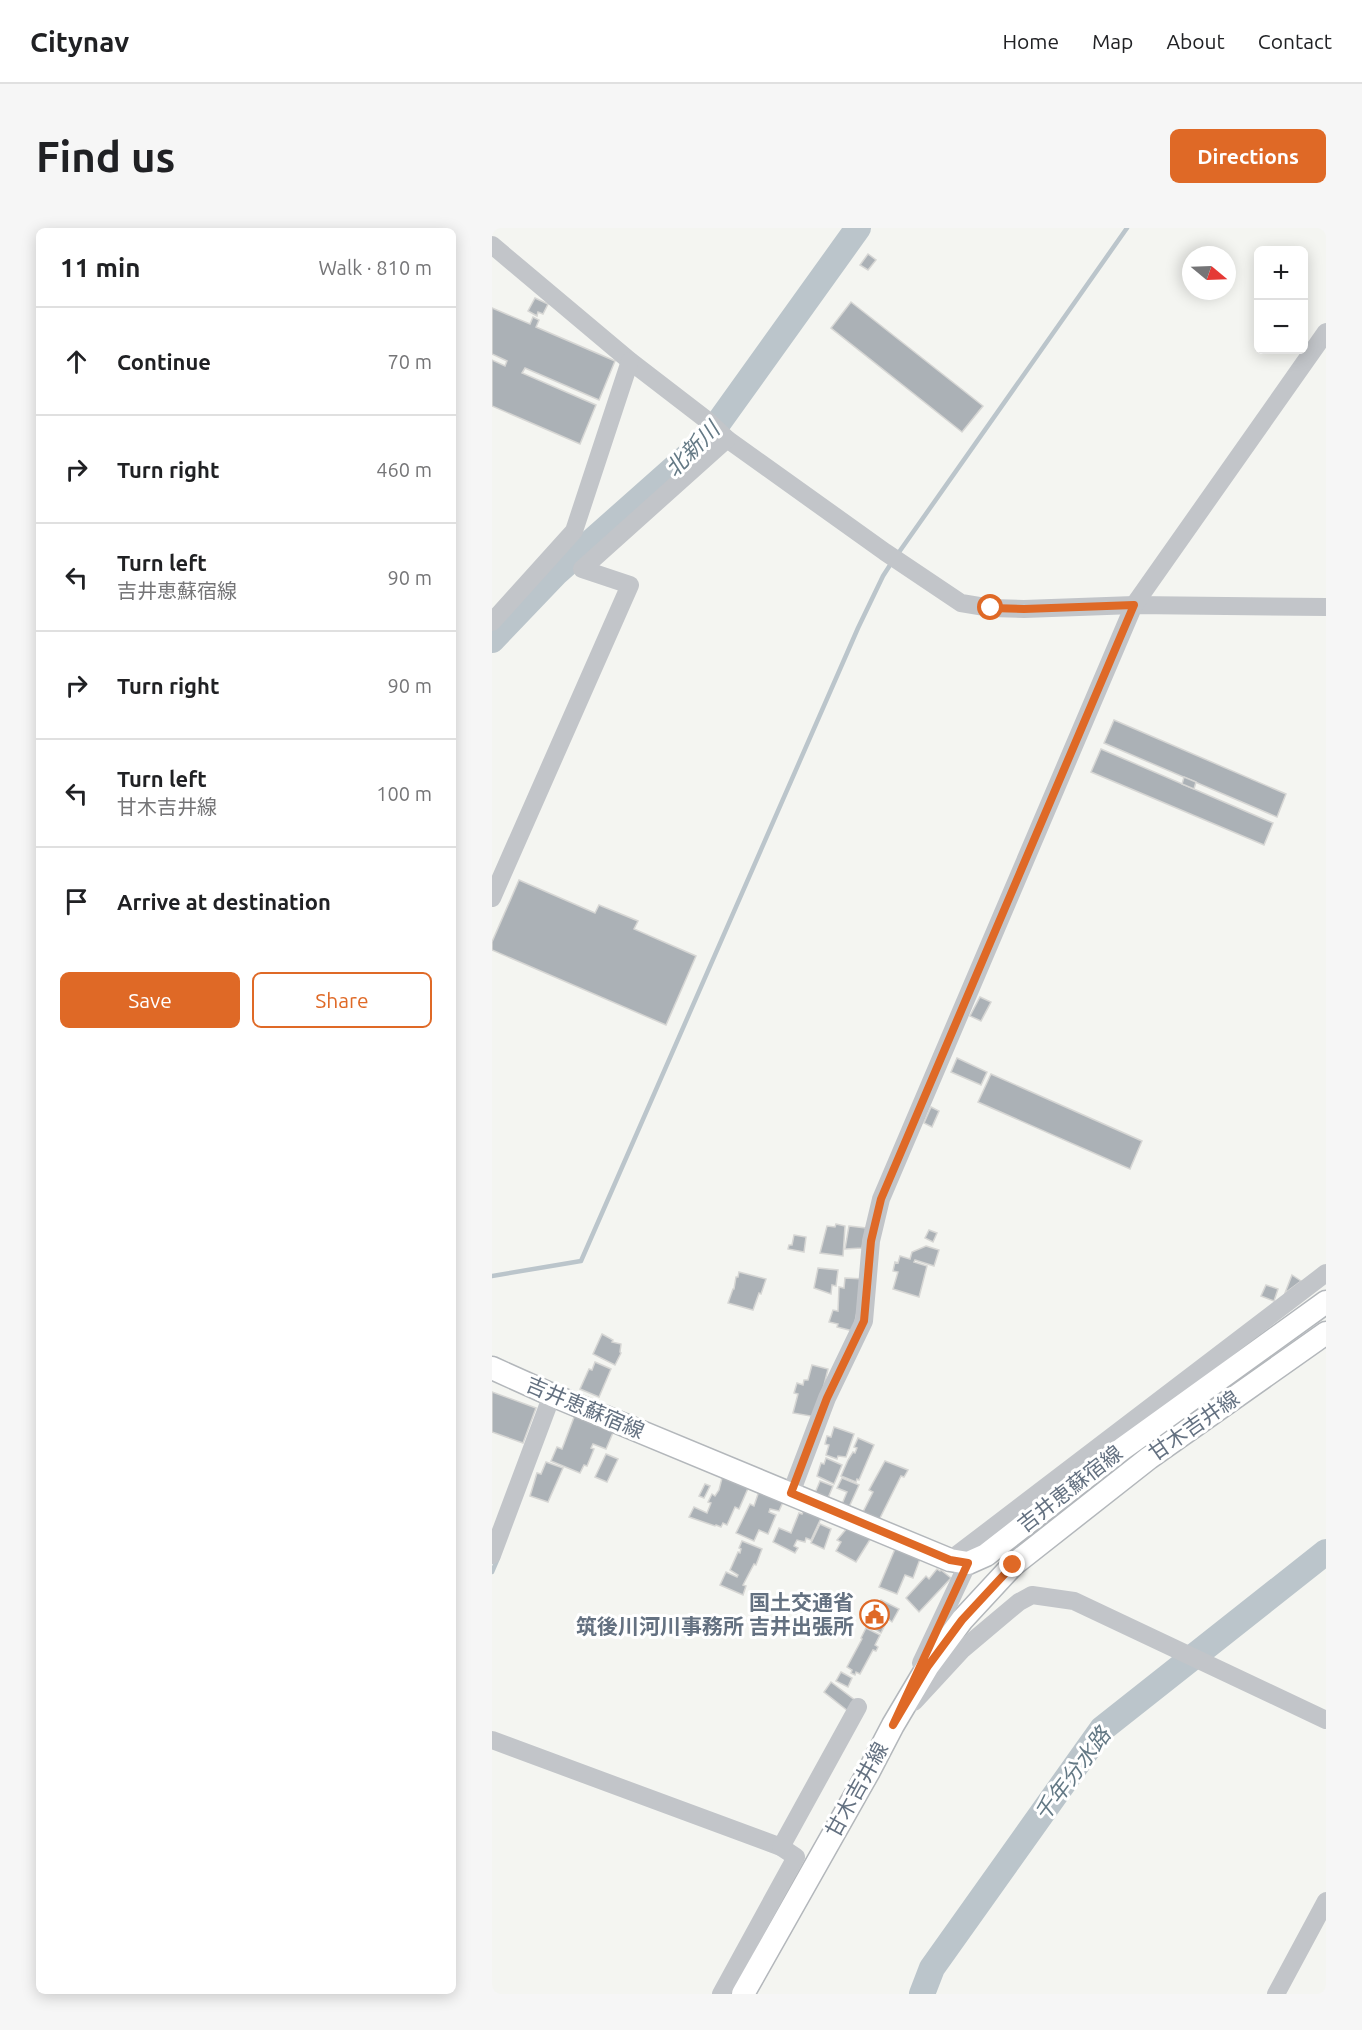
<!DOCTYPE html>
<html lang="en">
<head>
<meta charset="utf-8">
<style>
	:root { --surface:#fff; --page:#f6f6f6; --text:#202124; --muted:#757577; --line:#e0e0e0; --accent:#df6926 }
	body { margin:0; font-family:Ubuntu,"Noto Sans JP",sans-serif; background:var(--page); color:var(--text) }
	.controls { position:absolute; right:18px; top:18px; display:grid; overflow:hidden; border-radius:9px; box-shadow:0 3px 15px #0003 }
	.controls button { width:54px; height:54px; display:grid; place-items:center; padding:0; border:0; border-bottom:2px solid var(--line); background:var(--surface); color:var(--text); font:30px sans-serif }
	.compass { position:absolute; left:690px; top:18px; width:54px; height:54px; border-radius:50%; background:var(--surface); box-shadow:0 3px 15px #0003; rotate:109deg }
	.stop { position:absolute; width:18px; height:18px; margin:-14px; border:4px solid #df6926; border-radius:50%; background:#fff }
	.stop.end { background:#df6926; border-color:#fff; box-shadow:0 2px 6px #0008 }
	.list { margin:0; padding:0; list-style:none }
	h2 { display:flex; justify-content:space-between; align-items:center; height:78px; margin:0; padding:0 24px; font-size:26px }
	h2 small { font-size:20px; font-weight:400; color:var(--muted) }
	.list li { display:grid; grid-template-columns:39px 1fr auto; gap:18px; align-items:center; box-sizing:border-box; height:108px; padding:0 24px; border-top:2px solid var(--line) }
	.list b { display:block; font-size:22px; white-space:nowrap }
	.list p { margin:0; font-size:20px; white-space:nowrap; color:var(--muted) }
	.list em { font-size:20px; font-style:normal; color:var(--muted) }
	.actions { display:flex; gap:12px; padding:18px 24px }
	.actions a { flex:1; padding:14px 0; border:2px solid var(--accent); border-radius:9px; text-align:center; font-size:21px; color:var(--accent) }
	.actions .main { background:var(--accent); color:#fff }
	.icon { flex:none; width:33px; height:33px; fill:none; stroke:currentColor; stroke-width:2; stroke-linecap:round; stroke-linejoin:round }
	.map { position:relative; flex:none; width:834px; height:1766px; overflow:hidden; border-radius:9px }
	header { display:flex; align-items:center; gap:36px; box-sizing:border-box; height:84px; padding:0 30px; background:var(--surface); border-bottom:2px solid var(--line) }
	header strong { font-size:28px }
	nav { display:flex; gap:33px; margin-inline-start:auto; font-size:21px }
	.intro { display:flex; align-items:center; justify-content:space-between; box-sizing:border-box; height:144px; padding:0 36px }
	h1 { margin:0; font-size:42px }
	.button { padding:15px 27px; border-radius:9px; background:var(--accent); color:#fff; font-size:21px; font-weight:700 }
	main { display:flex; gap:36px; padding:0 36px }
	aside { flex:1; background:var(--surface); border-radius:9px; box-shadow:0 3px 15px #0003 }
	.map>svg:first-child { display:block }
	.lines { fill:none; stroke-linecap:round; stroke-linejoin:round }
	.stream { stroke:#bbc5cb; stroke-width:4.5 }
	.river { stroke:#bbc5cb; stroke-width:26 }
	.building { fill:#abb1b6; stroke:#d6d6d4; stroke-width:1.5 }
	.major-casing { stroke:#b3b7bb; stroke-width:25 }
	.minor { stroke:#c2c5c9; stroke-width:18 }
	.major { stroke:#fff; stroke-width:22 }
	.route { stroke:#df6926; stroke-width:8 }
	.labels { text-anchor:middle; stroke-width:6; stroke-linejoin:round; paint-order:stroke }
	.street-label { font-size:21px; fill:#647181; stroke:#fff }
	.poi-label { font-size:21px; font-weight:bold; fill:#647181; stroke:#fff; text-anchor:end }
	.water-label { font-size:22px; font-style:italic; fill:#647985; stroke:#fff }
</style>
</head>
<body>
<header>
<strong>Citynav</strong>
<nav><a>Home</a><a>Map</a><a>About</a><a>Contact</a></nav>
</header>
<div class="intro"><h1>Find us</h1><a class="button">Directions</a></div>
<main>
<aside>
<h2>11 min<small>Walk · 810 m</small></h2>
<ul class="list">
<li><svg class="icon" aria-label="ahead" viewBox="0 0 24 24"><path d="M12 20V5M6 11l6-6 6 6"/></svg><div><b>Continue</b></div><em>70 m</em></li>
<li><svg class="icon" aria-label="right" viewBox="0 0 24 24"><path d="M7 20v-9h11M14 6l5 5-5 5"/></svg><div><b>Turn right</b></div><em>460 m</em></li>
<li><svg class="icon" aria-label="left" viewBox="0 0 24 24"><path d="M17 20v-9H6M10 6l-5 5 5 5"/></svg><div><b>Turn left</b><p>吉井恵蘇宿線</p></div><em>90 m</em></li>
<li><svg class="icon" aria-label="right" viewBox="0 0 24 24"><path d="M7 20v-9h11M14 6l5 5-5 5"/></svg><div><b>Turn right</b></div><em>90 m</em></li>
<li><svg class="icon" aria-label="left" viewBox="0 0 24 24"><path d="M17 20v-9H6M10 6l-5 5 5 5"/></svg><div><b>Turn left</b><p>甘木吉井線</p></div><em>100 m</em></li>
<li><svg class="icon" aria-label="arrive" viewBox="0 0 24 24"><path d="M6 21V4h12l-3 4 3 4H6"/></svg><div><b>Arrive at destination</b></div></li>
</ul>
<div class="actions"><a class="main">Save</a><a>Share</a></div>
</aside>
<div class="map">
<svg width="834" height="1766" viewBox="0 0 834 1766">
	<rect width="100%" height="100%" fill="#f4f5f1"/>
	<g class="lines">
		<g class="stream">
			<polyline points="405,327 635,0"/>
			<polyline points="0,1048 89,1033 366,400 391,348 400,334"/>
			<polyline points="0,1344 6,1330"/>
		</g>
		<g class="river">
			<polyline points="0,412 64,345 214,212 366,0"/>
			<polyline points="430,1766 440,1740 610,1501 834,1324"/>
		</g>
	</g>
	<g class="building">
		<polygon points="376,26 384,32 376,42 368,37"/>
		<polygon points="43,70 56,76 51,86 46,84 45,88 36,83"/>
		<polygon points="359,74 491,178 470,204 339,100"/>
		<polygon points="0,80 38,96 41,89 47,92 44,99 123,133 107,172 33,140 30,145 104,177 88,216 0,178 0,132 13,138 15,133 0,126"/>
		<polygon points="622,492 794,566 785,589 612,515"/>
		<polygon points="609,521 781,595 772,617 599,544"/>
		<polygon points="692,549 704,554 702,561 690,556"/>
		<polygon points="27,652 103,685 107,677 146,693 142,701 204,728 174,797 0,722 0,714"/>
		<polygon points="488,769 499,774 489,793 478,788"/>
		<polygon points="465,830 495,844 489,857 459,844"/>
		<polygon points="499,846 650,913 638,941 486,874"/>
		<polygon points="439,879 447,883 440,899 432,895"/>
		<polygon points="344,996 353,998 351,1028 328,1025 335,998 343,999"/>
		<polygon points="357,998 374,1000 370,1020 353,1021"/>
		<polygon points="437,1002 445,1005 441,1014 433,1010"/>
		<polygon points="302,1007 314,1009 312,1024 296,1021 297,1017 300,1017"/>
		<polygon points="434,1018 447,1022 442,1038 423,1032 422,1034 435,1038 427,1069 401,1061 406,1044 401,1043 403,1034 406,1035 408,1028 418,1031 420,1024"/>
		<polygon points="326,1040 346,1042 344,1058 340,1057 339,1066 322,1060"/>
		<polygon points="247,1044 274,1051 269,1066 267,1065 261,1082 236,1075 241,1061 242,1061 244,1049 246,1049"/>
		<polygon points="800,1047 809,1053 793,1065"/>
		<polygon points="353,1050 372,1051 361,1103 345,1099 346,1096 337,1094 341,1082 346,1083 347,1059 352,1060"/>
		<polygon points="774,1057 786,1061 782,1073 769,1068"/>
		<polygon points="110,1106 121,1112 120,1114 129,1116 128,1124 129,1125 123,1137 101,1126"/>
		<polygon points="103,1134 119,1141 107,1169 88,1161 97,1141 100,1142"/>
		<polygon points="320,1137 336,1141 324,1189 301,1185 306,1166 302,1165 305,1155 311,1157 312,1152 316,1152"/>
		<polygon points="0,1164 44,1180 31,1215 0,1204"/>
		<polygon points="84,1184 123,1200 114,1221 101,1216 99,1220 102,1221 95,1238 92,1237 88,1245 59,1233 65,1219 70,1221"/>
		<polygon points="342,1199 362,1206 354,1229 346,1228 345,1231 334,1227 337,1217 333,1216 335,1208 339,1209"/>
		<polygon points="366,1210 382,1217 367,1252 365,1251 364,1254 349,1248 356,1232 361,1224 363,1225 365,1220 362,1219"/>
		<polygon points="114,1226 126,1231 115,1254 103,1249"/>
		<polygon points="334,1230 350,1237 342,1256 325,1248 329,1235 332,1236"/>
		<polygon points="393,1233 416,1242 412,1249 409,1248 387,1292 371,1284 381,1264 377,1262"/>
		<polygon points="54,1234 71,1240 56,1274 38,1268 45,1245 49,1246"/>
		<polygon points="231,1246 257,1258 247,1281 243,1279 235,1297 231,1295 229,1299 224,1297 223,1298 197,1289 202,1279 215,1285 219,1275 216,1274 220,1266 223,1268 227,1262"/>
		<polygon points="350,1250 367,1257 357,1279 350,1276 355,1264 345,1260"/>
		<polygon points="328,1253 341,1258 336,1270 323,1265"/>
		<polygon points="213,1256 218,1258 212,1270 207,1268"/>
		<polygon points="267,1263 291,1274 287,1283 278,1281 277,1284 284,1287 276,1306 267,1302 262,1313 244,1305 258,1276 262,1278"/>
		<polygon points="312,1282 330,1288 319,1312 314,1310 313,1314 305,1312 302,1318 306,1320 303,1325 281,1314 287,1300 299,1305 307,1285 310,1286"/>
		<polygon points="328,1296 339,1301 332,1321 319,1315"/>
		<polygon points="356,1299 379,1310 364,1334 344,1323 349,1314 345,1312"/>
		<polygon points="250,1313 270,1321 264,1337 262,1336 251,1357 254,1358 251,1367 228,1357 234,1344 245,1349 246,1347 238,1342 246,1324 248,1325 249,1321 247,1320"/>
		<polygon points="403,1321 428,1331 421,1350 413,1347 405,1366 387,1359"/>
		<polygon points="445,1341 448,1343 449,1342 459,1350 427,1384 414,1370 434,1348 437,1351"/>
		<polygon points="389,1372 407,1381 400,1394 396,1391 389,1405 377,1398"/>
		<polygon points="374,1400 388,1407 383,1417 386,1419 384,1423 381,1422 368,1446 364,1444 363,1447 359,1445 360,1442 355,1439 370,1411 369,1410"/>
		<polygon points="349,1444 360,1450 356,1459 344,1453"/>
		<polygon points="339,1454 364,1473 356,1483 332,1464"/>
	</g>
	<g class="lines">
		<defs>
			<g id="major">
				<polyline points="0,1140 60,1167 458,1332 476,1335 494,1327 630,1221 834,1074"/>
				<polyline points="251,1766 377,1543 401,1497 436,1438 470,1392 521,1337 657,1230 834,1105"/>
			</g>
		</defs>
		<use href="#major" class="major-casing"/>
		<g class="minor">
			<polyline points="0,17 138,133 216,193 235,211 393,324 469,375 499,380 532,381 642,377 834,379"/>
			<polyline points="0,394 82,303 138,133"/>
			<polyline points="0,670 138,357 90,341 235,211"/>
			<polyline points="299,1265 335,1170 372,1093 379,1013 389,971 642,377 834,104"/>
			<polyline points="0,1327 60,1167"/>
			<polyline points="458,1332 834,1045"/>
			<polyline points="429,1435 476,1335"/>
			<polyline points="422,1474 471,1421 527,1374 540,1367 582,1373 834,1492"/>
			<polyline points="0,1512 289,1619 304,1629 229,1766"/>
			<polyline points="289,1619 366,1479"/>
			<polyline points="784,1766 834,1673"/>
		</g>
		<use href="#major" class="major"/>
	</g>
	<g class="lines">
		<polyline class="route" points="499,380 532,381 642,377 389,971 379,1013 372,1093 335,1170 299,1265 458,1332 476,1335 401,1497 436,1438 470,1392 521,1337"/>
	</g>
	<defs>
		<symbol id="civic-ring" viewBox="-11 -11 22 22"><circle r="9.5" fill="#fff" stroke="#df6926" stroke-width="1.5"/><path d="M-.6-6.5H3V-4.5H.6V-3L4-1V1h2V6H-6V1h2V-1L-.6-3ZM-1.2 2.5V6h2.4V2.5Z" fill="#df6926"/></symbol>
	</defs>
	<g fill-rule="evenodd">
		<use href="#civic-ring" x="366" y="1370" width="33" height="33"/>
	</g>
	<g class="labels">
		<g class="street-label">
			<text transform="translate(93 1180) rotate(23)" y="7">吉井恵蘇宿線</text>
			<text transform="translate(702 1198) rotate(-35)" y="7">甘木吉井線</text>
			<text transform="translate(578 1261) rotate(-38)" y="7">吉井恵蘇宿線</text>
			<text transform="translate(365 1562) rotate(-61)" y="7">甘木吉井線</text>
		</g>
		<g class="poi-label">
			<text x="362" y="1382">国土交通省<tspan x="362" dy="24">筑後川河川事務所 吉井出張所</tspan></text>
		</g>
		<g class="water-label">
			<text transform="translate(200 221) rotate(-46)" y="8">北新川</text>
			<text transform="translate(580 1546) rotate(-53)" y="8">千年分水路</text>
		</g>
	</g>
</svg>
<div class="controls">
<button>+</button>
<button>−</button>
</div>
<svg class="compass" viewBox="-18 -18 36 36"><path d="M0-13l5 13h-10z" fill="#e53935"/><path d="M0 13l5-13h-10z" fill="#757577"/></svg>
<div class="stop" style="left:499px;top:380px"></div>
<div class="stop end" style="left:521px;top:1337px"></div>
</div>
</main>
</body>
</html>
